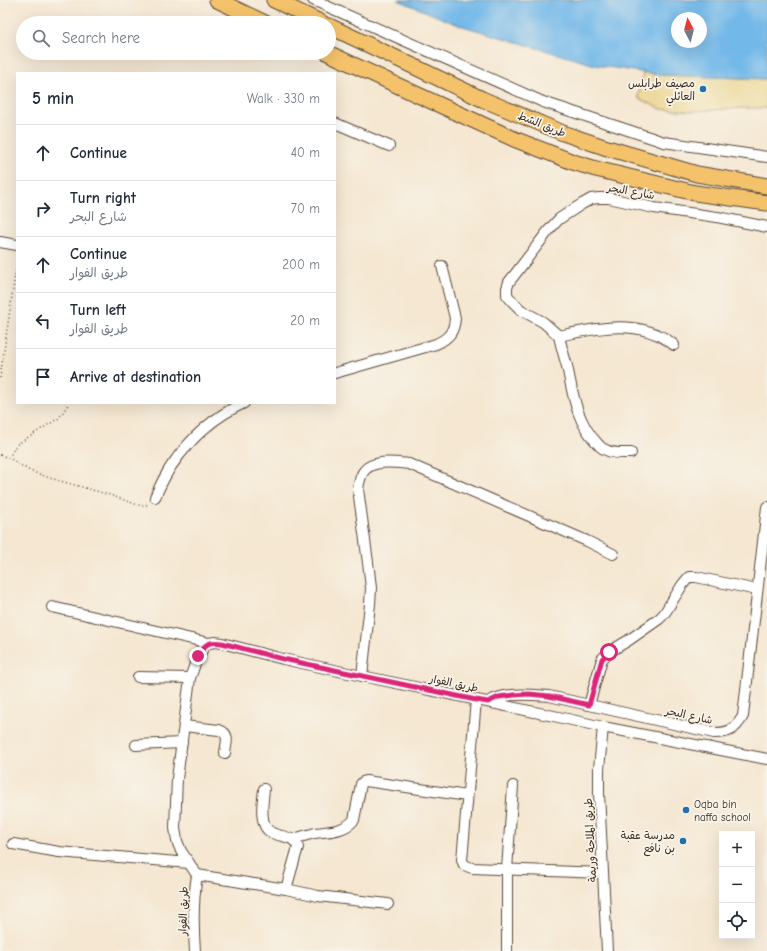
<!DOCTYPE html>
<html lang="en">
<head>
<meta charset="utf-8">
<style>
	:root { --surface:#fff; --page:#f2f2f3; --text:#1f2937; --muted:#747a83; --line:#e0e1e3 }
	body { margin:0; font-family:"Comic Neue","Playpen Sans Arabic",sans-serif; background:var(--page); color:var(--text) }
	.controls { position:absolute; right:12px; bottom:12px; display:grid; overflow:hidden; border-radius:0px; box-shadow:0 4px 16px #0002 }
	.controls button { width:36px; height:36px; display:grid; place-items:center; padding:0; border:0; border-bottom:1px solid var(--line); background:var(--surface); color:var(--text); font:20px sans-serif }
	.compass { position:absolute; left:671px; top:12px; width:36px; height:36px; border-radius:50%; background:var(--surface); box-shadow:0 4px 16px #0002; rotate:353deg }
	.stop { position:absolute; width:12px; height:12px; margin:-9px; border:3px solid #db2777; border-radius:50%; background:#fff }
	.stop.end { background:#db2777; border-color:#fff; box-shadow:0 1px 4px #0008 }
	.list { margin:0; padding:0; list-style:none }
	h2 { display:flex; justify-content:space-between; align-items:center; height:52px; margin:0; padding:0 16px; font-size:17px }
	h2 small { font-size:13px; font-weight:400; color:var(--muted) }
	.list li { display:grid; grid-template-columns:26px 1fr auto; gap:12px; align-items:center; box-sizing:border-box; height:56px; padding:0 16px; border-top:1px solid var(--line) }
	.list b { display:block; font-size:15px; white-space:nowrap }
	.list p { margin:0; font-size:13px; white-space:nowrap; color:var(--muted) }
	.list em { font-size:13px; font-style:normal; color:var(--muted) }
	.icon { flex:none; width:22px; height:22px; fill:none; stroke:currentColor; stroke-width:2; stroke-linecap:round; stroke-linejoin:round }
	.map { position:relative; flex:none; width:767px; height:951px; overflow:hidden }
	.search { position:absolute; background:var(--surface); box-shadow:0 4px 16px #0002; left:16px; top:16px; width:320px; height:44px; display:flex; align-items:center; gap:10px; box-sizing:border-box; padding:0 14px; border-radius:22px; color:var(--muted); font-size:15px }
	.panel { position:absolute; background:var(--surface); box-shadow:0 4px 16px #0002; left:16px; top:72px; width:320px; height:332px; border-radius:0px }
	.map>svg:first-child { display:block }
	.sand { fill:#eeda9e; stroke:#94825e }
	.water { fill:#72b8e9; stroke:#567184; fill-rule:evenodd }
	.lines { fill:none; stroke-linecap:round; stroke-linejoin:round }
	.minor-casing { stroke:#574639; stroke-width:12 }
	.highway-casing { stroke:#574639; stroke-width:17 }
	.path { stroke:#574639; stroke-width:1.5; stroke-dasharray:1 3; stroke-linecap:butt }
	.minor { stroke:#fff; stroke-width:10 }
	.highway { stroke:#f4c26a; stroke-width:15 }
	.route { stroke:#db2777; stroke-width:5 }
	.poi-dot { fill:#1f6fb2; stroke:#f7f3e8; stroke-width:1.5 }
	.labels { text-anchor:middle; stroke-width:3.5; stroke-linejoin:round; paint-order:stroke }
	.poi-label { font-size:11px; fill:#3b2a1e; stroke:#f7f3e8; text-anchor:end }
	.street-label { font-size:11px; fill:#3b2a1e; stroke:#f7f3e8 }
</style>
</head>
<body>
<div class="map">
<svg width="767" height="951" viewBox="0 0 767 951">
	<rect width="100%" height="100%" fill="#f7f3e8"/>
	<filter id="ink" filterUnits="userSpaceOnUse"><feTurbulence type="fractalNoise" baseFrequency=".025" numOctaves="2"/><feDisplacementMap in="SourceGraphic" scale="8" xChannelSelector="R" yChannelSelector="G"/><feConvolveMatrix kernelMatrix="1 2 1 2 8 2 1 2 1" color-interpolation-filters="sRGB"/></filter>
	<filter id="wash" filterUnits="userSpaceOnUse"><feTurbulence type="fractalNoise" baseFrequency=".012" numOctaves="4" result="noise"/><feDisplacementMap in="SourceGraphic" scale="16" xChannelSelector="R" yChannelSelector="G"/><feGaussianBlur stdDeviation="0.9" result="paint"/><feColorMatrix in="noise" values="0 0 0 0 0 0 0 0 0 0 0 0 0 0 0 0 0 1.4 0 .05"/><feComposite in="paint" operator="in"/></filter>
	<g filter="url(#wash)">
		<rect width="100%" height="100%" fill="#f5e7d1"/>
		<polygon class="sand" points="643,72 660,75 767,79 767,108 745,108 693,111 661,109 638,98"/>
		<path class="water" d="M398 0H767V79L660 75 595 65 456 24ZM677 18H701V42H677Z"/>
	</g>
	<g filter="url(#ink)">
		<g class="lines">
			<defs>
				<g id="minor">
					<polyline points="313,0 543,102 664,142 767,157"/>
					<polyline points="335,123 389,146"/>
					<polyline points="0,242 17,245"/>
					<polyline points="559,336 543,322 521,310 512,301 507,295 507,288 509,282 516,273 549,230 559,219 582,204 591,199 599,198 609,198 654,208 717,217 767,227"/>
					<path d="M559 336C561 346 564 356 567 366 573 394 576 421 597 443 599 445 601 448 604 449 612 454 621 453 631 453"/>
					<path d="M559 336C597 328 641 318 674 345"/>
					<path d="M335 373 436 344C449 338 454 332 455 318L442 266"/>
					<path d="M155 497C160 486 165 475 172 465 190 439 215 416 244 403"/>
					<polyline points="52,607 209,643"/>
					<path d="M362 676 370 604 371 588 369 570 358 489C359 483 360 476 364 471 373 459 397 463 409 464L587 541 613 554"/>
					<polyline points="138,677 190,678"/>
					<polyline points="476,700 462,860 464,865 472,868 603,873"/>
					<path d="M488 702C491 700 496 698 500 697 515 693 533 695 549 696L714 733C729 733 735 730 743 716L767 507"/>
					<polyline points="589,705 602,659 609,652 629,640 659,619 664,614 683,584 689,577 696,577 757,590"/>
					<path d="M184 726 219 730C231 734 226 743 225 753"/>
					<polyline points="603,727 599,769 599,794 607,951"/>
					<polyline points="136,745 182,743"/>
					<path d="M264 789C263 800 260 815 265 826 272 840 294 832 298 847L286 889"/>
					<path d="M293 839C300 837 307 835 315 833 330 831 343 832 354 820L361 784 363 782 366 781 467 796"/>
					<polyline points="13,844 59,852 189,863"/>
					<polyline points="197,875 286,889 318,896 388,904"/>
					<path d="M195 951C193 925 193 900 197 875L181 851 177 841 175 828 177 779 190 678 198 656 205 646 209 643 215 642 222 643 283 659 362 676 563 718 603 727 767 759"/>
					<polyline points="507,951 507,869 513,786"/>
				</g>
				<g id="highway">
					<polyline points="217,0 265,23"/>
					<polyline points="274,0 322,23"/>
					<polyline points="329,26 482,99 563,133 604,147 697,174 767,186"/>
					<polyline points="328,53 418,95 514,139 573,162 596,169 695,193 767,203"/>
				</g>
			</defs>
			<use href="#minor" class="minor-casing"/>
			<use href="#highway" class="highway-casing"/>
			<g class="path">
				<polyline points="0,378 17,262"/>
				<polyline points="0,455 9,458 30,471 50,478 110,495 138,505 145,506 149,503"/>
				<polyline points="9,458 16,445 59,418 69,403"/>
			</g>
			<use href="#minor" class="minor"/>
			<use href="#highway" class="highway"/>
		</g>
	</g>
	<g class="lines" filter="url(#ink)">
		<path class="route" d="M198 656C205 644 208 641 222 643L283 659 476 700 488 702 499 697 514 695 529 694 549 696 589 705 602 659 609 652"/>
	</g>
	<g class="poi-dot">
		<circle cx="703" cy="89" r="4"/>
		<circle cx="686" cy="810" r="4"/>
		<circle cx="683" cy="841" r="4"/>
	</g>
	<g class="labels">
		<g class="poi-label">
			<text x="695" y="87">مصيف طرابلس<tspan x="695" dy="13">العائلي</tspan></text>
			<text x="694" y="808" text-anchor="start">Oqba bin<tspan x="694" dy="13">naffa school</tspan></text>
			<text x="675" y="839">مدرسة عقبة<tspan x="675" dy="13">بن نافع</tspan></text>
		</g>
		<g class="street-label">
			<text transform="translate(542 124) rotate(22)" y="4">طريق الشط</text>
			<text transform="translate(631 191) rotate(10)" y="4">شارع البحر</text>
			<text transform="translate(454 683) rotate(12)" y="4">طريق الفوار</text>
			<text transform="translate(689 715) rotate(12)" y="4">شارع البحر</text>
			<text transform="translate(590 840) rotate(-93)" y="4">طريق الملاحة وريمة</text>
			<text transform="translate(183 911) rotate(-88)" y="4">طريق الفوار</text>
		</g>
	</g>
</svg>
<div class="controls">
<button>+</button>
<button>−</button>
<button><svg class="icon" aria-label="locate" viewBox="0 0 24 24"><circle cx="12" cy="12" r="6"/><path d="M12 2v4M12 18v4M2 12h4M18 12h4"/></svg></button>
</div>
<svg class="compass" viewBox="-18 -18 36 36"><path d="M0-13l5 13h-10z" fill="#e53935"/><path d="M0 13l5-13h-10z" fill="#747a83"/></svg>
<div class="stop" style="left:609px;top:652px"></div>
<div class="stop end" style="left:198px;top:656px"></div>
<div class="search"><svg class="icon" aria-label="search" viewBox="0 0 24 24"><circle cx="10" cy="10" r="6"/><path d="M15 15l6 6"/></svg>Search here</div>
<section class="panel">
<h2>5 min<small>Walk · 330 m</small></h2>
<ul class="list">
<li><svg class="icon" aria-label="ahead" viewBox="0 0 24 24"><path d="M12 20V5M6 11l6-6 6 6"/></svg><div><b>Continue</b></div><em>40 m</em></li>
<li><svg class="icon" aria-label="right" viewBox="0 0 24 24"><path d="M7 20v-9h11M14 6l5 5-5 5"/></svg><div><b>Turn right</b><p>شارع البحر</p></div><em>70 m</em></li>
<li><svg class="icon" aria-label="ahead" viewBox="0 0 24 24"><path d="M12 20V5M6 11l6-6 6 6"/></svg><div><b>Continue</b><p>طريق الفوار</p></div><em>200 m</em></li>
<li><svg class="icon" aria-label="left" viewBox="0 0 24 24"><path d="M17 20v-9H6M10 6l-5 5 5 5"/></svg><div><b>Turn left</b><p>طريق الفوار</p></div><em>20 m</em></li>
<li><svg class="icon" aria-label="arrive" viewBox="0 0 24 24"><path d="M6 21V4h12l-3 4 3 4H6"/></svg><div><b>Arrive at destination</b></div></li>
</ul>
</section>
</div>
</body>
</html>
